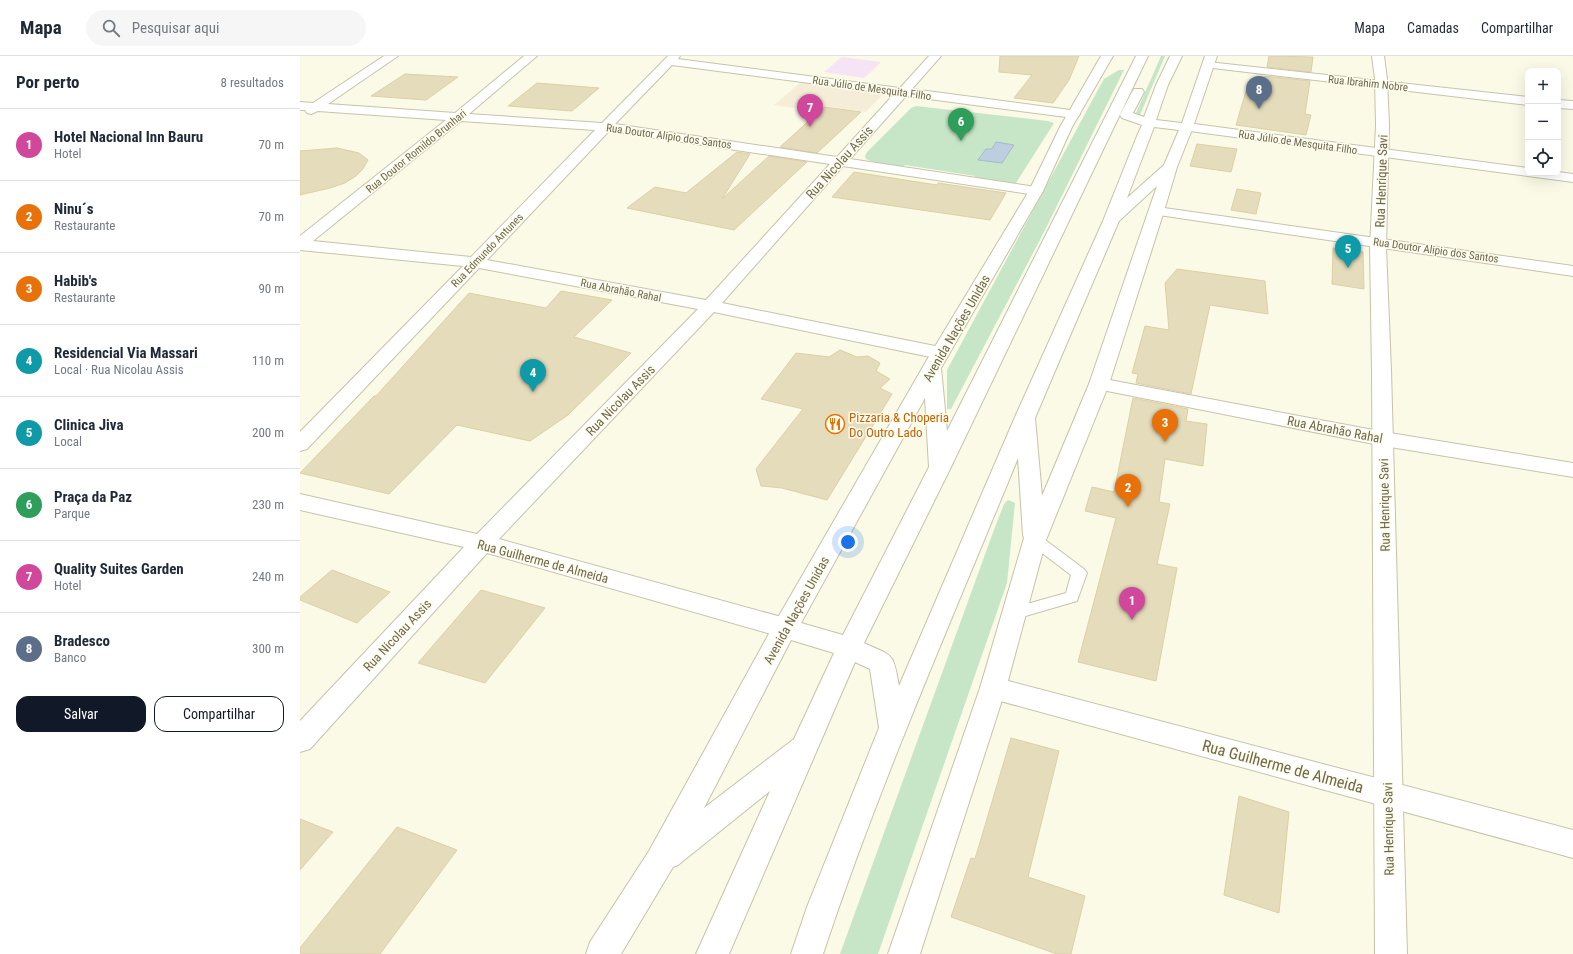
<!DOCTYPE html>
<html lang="pt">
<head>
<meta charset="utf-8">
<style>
	:root { --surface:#fff; --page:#f6f6f7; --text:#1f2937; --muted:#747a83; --line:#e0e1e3; --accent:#111827 }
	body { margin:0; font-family:"Roboto Condensed",sans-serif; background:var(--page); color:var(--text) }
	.controls { position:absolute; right:12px; top:12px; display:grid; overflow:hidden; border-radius:8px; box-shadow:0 4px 16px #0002 }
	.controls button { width:36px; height:36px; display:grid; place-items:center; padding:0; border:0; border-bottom:1px solid var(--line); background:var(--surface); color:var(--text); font:20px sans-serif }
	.you { position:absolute; left:548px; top:486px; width:14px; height:14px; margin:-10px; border:3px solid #fff; border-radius:50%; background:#1a73e8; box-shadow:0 0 0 6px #1a73e833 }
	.badge { display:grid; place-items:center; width:26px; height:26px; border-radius:50%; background:var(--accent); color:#fff; font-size:13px; font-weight:700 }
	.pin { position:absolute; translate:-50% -33px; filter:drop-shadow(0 1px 2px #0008) }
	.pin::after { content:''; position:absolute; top:21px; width:14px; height:12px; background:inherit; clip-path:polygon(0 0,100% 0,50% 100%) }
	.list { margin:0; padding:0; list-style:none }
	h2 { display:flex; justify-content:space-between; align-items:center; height:52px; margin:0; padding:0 16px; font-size:17px }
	h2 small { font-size:13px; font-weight:400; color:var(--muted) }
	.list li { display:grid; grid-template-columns:26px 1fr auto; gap:12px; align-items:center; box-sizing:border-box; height:72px; padding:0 16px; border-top:1px solid var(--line) }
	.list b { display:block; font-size:15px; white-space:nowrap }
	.list p { margin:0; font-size:13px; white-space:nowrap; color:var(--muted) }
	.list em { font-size:13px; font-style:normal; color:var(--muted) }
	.actions { display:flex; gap:8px; padding:12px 16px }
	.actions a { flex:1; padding:9px 0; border:1px solid var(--accent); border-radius:12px; text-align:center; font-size:14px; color:var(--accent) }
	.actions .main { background:var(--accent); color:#fff }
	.icon { flex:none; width:22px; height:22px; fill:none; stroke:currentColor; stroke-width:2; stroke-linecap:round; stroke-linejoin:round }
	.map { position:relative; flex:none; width:1273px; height:898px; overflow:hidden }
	header { display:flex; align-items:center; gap:24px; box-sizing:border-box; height:56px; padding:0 20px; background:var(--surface); border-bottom:1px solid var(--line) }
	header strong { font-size:19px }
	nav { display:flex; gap:22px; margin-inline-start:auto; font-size:14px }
	.search { width:280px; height:36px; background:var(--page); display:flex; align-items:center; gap:10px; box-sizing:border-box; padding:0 14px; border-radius:22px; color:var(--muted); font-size:15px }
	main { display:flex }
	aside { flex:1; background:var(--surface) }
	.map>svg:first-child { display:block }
	.commercial { fill:#f6edd9 }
	.education { fill:#f6e3f5 }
	.green { fill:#c7e6c7 }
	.water { fill:#bdcee1; stroke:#a5b9d2 }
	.building { fill:#e5dcbb; stroke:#ddd0a4 }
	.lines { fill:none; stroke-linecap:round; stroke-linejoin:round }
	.lane-casing { stroke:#c7c3ac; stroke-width:2 }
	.street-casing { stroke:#c7c3ac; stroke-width:2 }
	.secondary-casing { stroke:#c8c2a8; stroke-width:2 }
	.lane { fill:#fff; fill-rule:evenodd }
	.street { fill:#fff; fill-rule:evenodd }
	.secondary { fill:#fff; fill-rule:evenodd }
	.labels { text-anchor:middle; stroke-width:3; stroke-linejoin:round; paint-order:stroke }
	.far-street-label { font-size:11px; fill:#70684e; stroke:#fdfded }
	.street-label { font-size:13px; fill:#70684e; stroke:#fdfded }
	.food-label { font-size:13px; fill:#c56008; stroke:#fdfded; text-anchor:start }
	.near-street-label { font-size:16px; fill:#70684e; stroke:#fdfded }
</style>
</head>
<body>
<header>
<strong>Mapa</strong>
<div class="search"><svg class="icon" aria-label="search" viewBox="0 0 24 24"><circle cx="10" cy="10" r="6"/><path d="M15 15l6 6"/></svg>Pesquisar aqui</div>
<nav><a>Mapa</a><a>Camadas</a><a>Compartilhar</a></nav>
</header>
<main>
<aside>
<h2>Por perto<small>8 resultados</small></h2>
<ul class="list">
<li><span class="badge" style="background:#d1479c">1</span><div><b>Hotel Nacional Inn Bauru</b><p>Hotel</p></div><em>70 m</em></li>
<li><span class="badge" style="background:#e8710a">2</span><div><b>Ninu´s</b><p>Restaurante</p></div><em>70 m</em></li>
<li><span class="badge" style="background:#e8710a">3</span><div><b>Habib's</b><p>Restaurante</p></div><em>90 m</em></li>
<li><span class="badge" style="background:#0f9aa8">4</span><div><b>Residencial Via Massari</b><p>Local · Rua Nicolau Assis</p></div><em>110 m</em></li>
<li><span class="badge" style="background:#0f9aa8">5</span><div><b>Clinica Jiva</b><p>Local</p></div><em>200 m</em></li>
<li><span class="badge" style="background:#2e9e5b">6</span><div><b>Praça da Paz</b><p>Parque</p></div><em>230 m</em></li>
<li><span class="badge" style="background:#d1479c">7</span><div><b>Quality Suites Garden</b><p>Hotel</p></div><em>240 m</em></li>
<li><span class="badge" style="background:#5c6f8a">8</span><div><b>Bradesco</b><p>Banco</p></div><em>300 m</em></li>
</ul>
<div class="actions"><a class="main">Salvar</a><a>Compartilhar</a></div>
</aside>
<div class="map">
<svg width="1273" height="898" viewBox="0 0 1273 898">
	<rect width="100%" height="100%" fill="#fafae7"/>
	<polygon class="commercial" points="501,26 584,37 566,56 523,50 517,55 474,49"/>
	<polygon class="education" points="542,1 581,6 564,22 524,16"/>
	<g class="green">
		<polygon points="861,0 865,0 840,59 836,57"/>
		<polygon points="819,14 824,14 742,180 651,353 647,353 647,314 800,30 804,23"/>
		<polygon points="616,50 748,65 754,67 716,127 707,128 675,122 675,120 605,109 602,112 578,108 566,103 565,100 567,96 611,52"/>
		<polygon points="708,444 715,447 707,527 578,898 540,898 695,471 704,448"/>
	</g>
	<polygon class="water" points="696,86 714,89 702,107 678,104 686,93 692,93"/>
	<g class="building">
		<polygon points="700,0 779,0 769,24 753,47 714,42 732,19 699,16"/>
		<polygon points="969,0 1013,1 1011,16 967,11"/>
		<polygon points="105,18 158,21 126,44 71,40"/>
		<polygon points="965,20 1010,25 1005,58 1011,59 1006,79 936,69 946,35 962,37"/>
		<polygon points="237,27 299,32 272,55 208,50"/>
		<polygon points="524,51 561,56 517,97 480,91"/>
		<polygon points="897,88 937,93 931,116 890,110"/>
		<polygon points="37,92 59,97 68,104 63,113 56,120 45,127 30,132 0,139 0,95"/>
		<polygon points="437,96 450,98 422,143 469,100 507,106 434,174 327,152 355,131 386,137"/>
		<polygon points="554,116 637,129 638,127 706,137 690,164 532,141"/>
		<polygon points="937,133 961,137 956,158 931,154"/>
		<polygon points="1033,192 1063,196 1064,233 1032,228"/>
		<polygon points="877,213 965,225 968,258 910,249 891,338 836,327 838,318 832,317 845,270 869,274 865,227"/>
		<polygon points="261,235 312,244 274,281 331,297 268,359 230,385 157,369 89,438 0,417 74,340 76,340 169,237 246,252"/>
		<polygon points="540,294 557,301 568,300 580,307 576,315 590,323 580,332 592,338 527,444 482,432 461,430 456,413 503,353 461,343 496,297 529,301"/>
		<polygon points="833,342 888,353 886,365 907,368 903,410 865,403 859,446 870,448 857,508 877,512 856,625 778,606 816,462 785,455 792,431 814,436"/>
		<polygon points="32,514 90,536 57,567 0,544 0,541"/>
		<polygon points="181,534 245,552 185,627 118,607"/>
		<polygon points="711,682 759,695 728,821 785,840 771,898 757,898 651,861 671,802 675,803"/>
		<polygon points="939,740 989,756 979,857 924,839"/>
		<polygon points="0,763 33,776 0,814"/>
		<polygon points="97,771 157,794 80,898 0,898 0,892"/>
	</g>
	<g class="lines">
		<defs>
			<polygon id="lane" points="735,479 740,480 784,513 787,517 777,545 715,563 709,561 707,557 709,553 766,537 771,519 730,488 728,484 730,480"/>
			<g id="street">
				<path d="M84 0H98L28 48 155 57 224 0H237L169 58 302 67 368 0H380L378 3 600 32 629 0H641L612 33 778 55 780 58 778 61 774 62 606 40 550 103 736 131 741 132 743 135 741 138 736 139 543 110 422 247 640 291 646 293 649 297 646 301 640 303 414 256 199 483 485 562 494 565 497 572 494 579 485 582 187 497 10 693 0 696V665L164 491 0 454V438L177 478 398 253 179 212 7 393 0 395V376L163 210 0 194V180L146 64 18 55 11 58 7 57 5 54H0V46L13 47ZM372 9 594 38 537 101 315 68ZM161 65 295 74 171 201 13 185ZM309 75 530 108 406 244 187 204Z"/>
				<polygon points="908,6 1228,41 1228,49 904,11 902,9 904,7"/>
				<polygon points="1258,44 1273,45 1273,53 1258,52"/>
				<polygon points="887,67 1228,112 1228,117 1258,117 1258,116 1273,118 1273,126 882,74 881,71 882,68"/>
				<polygon points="857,151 1273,210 1273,220 852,158 850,155 852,152"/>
				<polygon points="799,322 1084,376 1273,407 1273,421 1084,390 792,332 789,328 792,324"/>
				<polygon points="693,621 1273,774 1273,802 693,643 684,640 680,632 684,624"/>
			</g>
			<g id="secondary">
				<path d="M801 0H813L772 71 743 135 641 312 647 375 836 0H848L651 411 564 587C594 601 593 596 599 630L715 361 803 165 837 80 842 69 822 62 820 59 832 36 834 33H842L844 36 833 57 844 61 856 29 870 0H882L868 29 856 64 882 67 905 0H917L893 71 877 111 864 155 809 328 746 484 706 632 620 898H588L680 632 724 482 723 479 718 402C651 566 579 729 523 898H491L507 851 579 672 570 613 555 606 429 898H396L470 735 378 809 373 811 321 898H286L290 886 349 795 476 565 631 297 729 135 760 71ZM854 71 879 74 864 109 827 142ZM857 130 789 328 742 440 735 362 819 165ZM625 342 629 411 543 579 501 567ZM491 584 534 597 494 683 404 752Z"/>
				<polygon points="1072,0 1084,0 1087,23 1089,69 1086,191 1091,314 1107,898 1075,898 1072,314 1070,191 1076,69 1075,23"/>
			</g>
		</defs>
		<use href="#lane" class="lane-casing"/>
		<use href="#street" class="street-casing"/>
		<use href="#secondary" class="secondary-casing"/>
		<use href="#lane" class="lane"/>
		<use href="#street" class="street"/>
		<use href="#secondary" class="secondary"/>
	</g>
	<defs>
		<symbol id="restaurant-ring" viewBox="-11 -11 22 22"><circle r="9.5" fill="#fdfded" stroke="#e8710a" stroke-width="1.5"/><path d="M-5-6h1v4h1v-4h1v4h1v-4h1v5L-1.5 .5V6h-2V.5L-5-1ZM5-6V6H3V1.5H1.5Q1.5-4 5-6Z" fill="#e8710a"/></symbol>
	</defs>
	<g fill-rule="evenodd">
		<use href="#restaurant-ring" x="524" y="357" width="22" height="22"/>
	</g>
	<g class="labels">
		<g class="far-street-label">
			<text transform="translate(1068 27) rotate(6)" y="4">Rua Ibrahim Nobre</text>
			<text transform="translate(572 32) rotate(8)" y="4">Rua Júlio de Mesquita Filho</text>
			<text transform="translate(369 80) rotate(8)" y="4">Rua Doutor Alipio dos Santos</text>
			<text transform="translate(998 86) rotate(8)" y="4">Rua Júlio de Mesquita Filho</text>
			<text transform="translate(116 95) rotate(-39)" y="4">Rua Doutor Romildo Brunhari</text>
			<text transform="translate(187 194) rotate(-46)" y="4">Rua Edmundo Antunes</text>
			<text transform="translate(1136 194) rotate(8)" y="4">Rua Doutor Alipio dos Santos</text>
			<text transform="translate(321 234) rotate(11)" y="4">Rua Abrahão Rahal</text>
		</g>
		<g class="street-label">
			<text transform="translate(539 106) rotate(-48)" y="5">Rua Nicolau Assis</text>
			<text transform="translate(1081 125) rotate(-88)" y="5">Rua Henrique Savi</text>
			<text transform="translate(656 272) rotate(-60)" y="5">Avenida Nações Unidas</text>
			<text transform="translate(320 344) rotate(-46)" y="5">Rua Nicolau Assis</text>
			<text transform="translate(1035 373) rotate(11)" y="5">Rua Abrahão Rahal</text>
			<text transform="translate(1084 449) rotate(-91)" y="5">Rua Henrique Savi</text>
			<text transform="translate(243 505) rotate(15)" y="5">Rua Guilherme de Almeida</text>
			<text transform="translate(496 554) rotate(-61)" y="5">Avenida Nações Unidas</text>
			<text transform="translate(97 579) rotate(-47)" y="5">Rua Nicolau Assis</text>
			<text transform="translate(1088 773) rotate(-91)" y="5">Rua Henrique Savi</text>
		</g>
		<g class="food-label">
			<text x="549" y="366">Pizzaria &amp; Choperia<tspan x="549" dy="15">Do Outro Lado</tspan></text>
		</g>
		<g class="near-street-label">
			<text transform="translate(983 710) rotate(15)" y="6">Rua Guilherme de Almeida</text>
		</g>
	</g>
</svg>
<div class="controls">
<button>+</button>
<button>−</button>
<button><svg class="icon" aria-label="locate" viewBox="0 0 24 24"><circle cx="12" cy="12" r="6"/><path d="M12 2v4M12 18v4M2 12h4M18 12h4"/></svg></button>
</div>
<div class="you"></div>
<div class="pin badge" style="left:832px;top:564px;background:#d1479c">1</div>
<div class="pin badge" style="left:828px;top:451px;background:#e8710a">2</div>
<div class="pin badge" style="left:865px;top:386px;background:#e8710a">3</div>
<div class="pin badge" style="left:233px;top:336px;background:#0f9aa8">4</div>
<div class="pin badge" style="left:1048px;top:212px;background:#0f9aa8">5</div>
<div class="pin badge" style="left:661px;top:85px;background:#2e9e5b">6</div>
<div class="pin badge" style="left:510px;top:71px;background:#d1479c">7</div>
<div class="pin badge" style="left:959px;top:53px;background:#5c6f8a">8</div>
</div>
</main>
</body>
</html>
